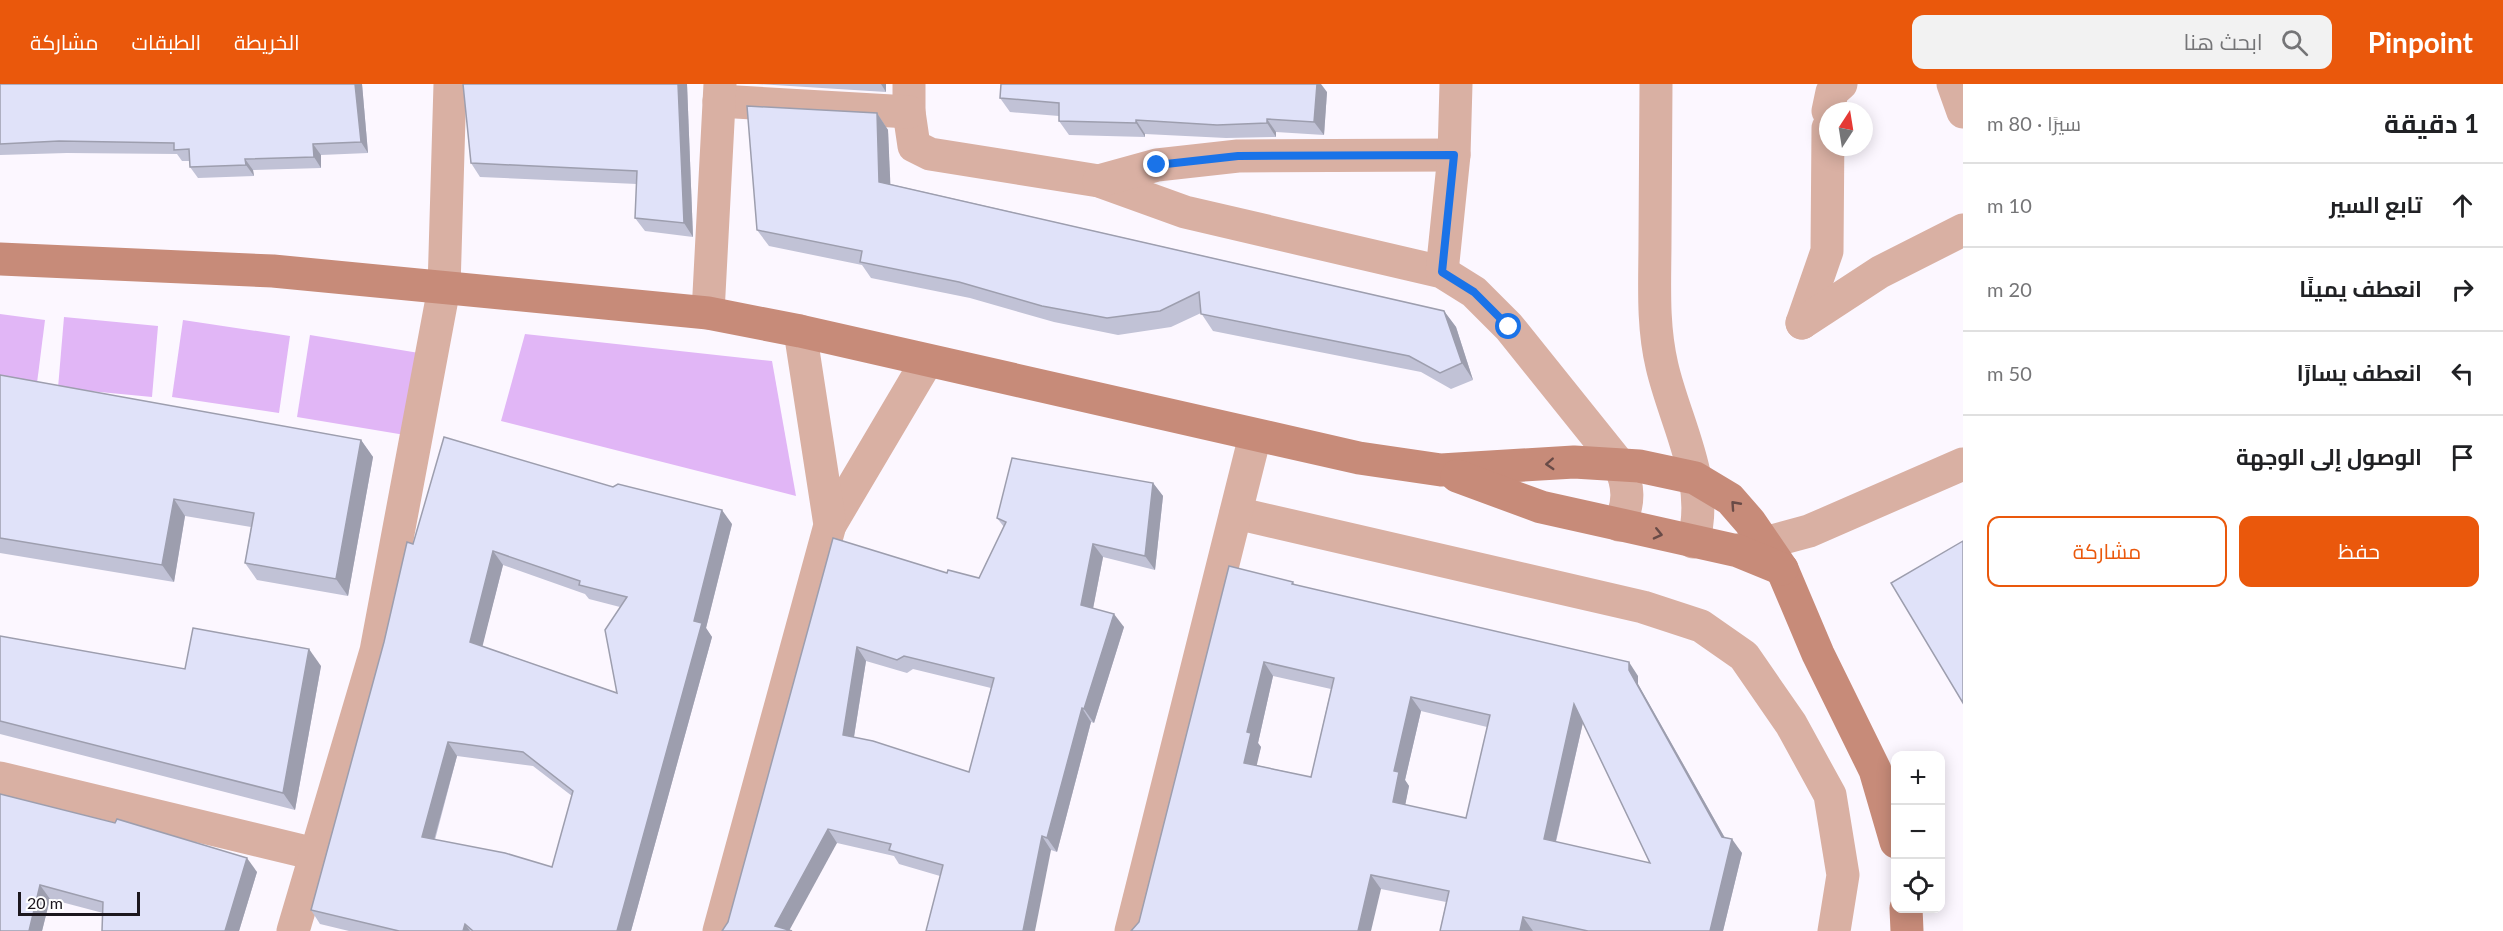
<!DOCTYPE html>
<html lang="ar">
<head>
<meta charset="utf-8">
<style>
	:root { --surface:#fff; --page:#f2f2f2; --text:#202124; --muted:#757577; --line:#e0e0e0; --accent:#ea580c }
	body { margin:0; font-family:Lato,Cairo,sans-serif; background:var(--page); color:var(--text); direction:rtl }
	.controls { position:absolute; right:18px; bottom:18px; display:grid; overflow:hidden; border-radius:12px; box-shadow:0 3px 15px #0003 }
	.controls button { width:54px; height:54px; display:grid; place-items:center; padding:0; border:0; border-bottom:2px solid var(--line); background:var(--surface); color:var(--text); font:30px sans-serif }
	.compass { position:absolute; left:1819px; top:18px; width:54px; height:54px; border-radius:50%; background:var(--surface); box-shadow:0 3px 15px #0003; rotate:12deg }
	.scale { position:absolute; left:18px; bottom:15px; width:122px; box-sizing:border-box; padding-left:6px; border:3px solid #1c171e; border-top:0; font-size:16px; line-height:21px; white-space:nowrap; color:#1c171e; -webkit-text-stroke:4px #fff; paint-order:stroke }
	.stop { position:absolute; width:18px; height:18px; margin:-14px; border:4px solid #1a73e8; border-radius:50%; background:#fff }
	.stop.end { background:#1a73e8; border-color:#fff; box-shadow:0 2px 6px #0008 }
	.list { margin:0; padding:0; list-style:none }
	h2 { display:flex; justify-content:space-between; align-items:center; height:78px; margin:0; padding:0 24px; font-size:26px }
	h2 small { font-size:20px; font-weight:400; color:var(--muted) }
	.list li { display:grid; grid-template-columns:39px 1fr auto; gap:18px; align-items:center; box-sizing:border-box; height:84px; padding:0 24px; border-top:2px solid var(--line) }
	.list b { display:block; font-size:22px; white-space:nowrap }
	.list em { font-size:20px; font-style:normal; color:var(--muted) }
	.actions { display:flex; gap:12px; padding:18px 24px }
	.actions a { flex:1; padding:14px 0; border:2px solid var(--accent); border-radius:12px; text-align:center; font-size:21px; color:var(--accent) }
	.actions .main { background:var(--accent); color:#fff }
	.icon { flex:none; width:33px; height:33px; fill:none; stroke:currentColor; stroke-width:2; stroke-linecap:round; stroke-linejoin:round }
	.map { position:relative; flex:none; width:1963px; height:847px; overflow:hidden; direction:ltr }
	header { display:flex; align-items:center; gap:36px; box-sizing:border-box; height:84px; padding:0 30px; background:var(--accent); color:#fff }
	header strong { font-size:28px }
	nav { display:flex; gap:33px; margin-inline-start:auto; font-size:21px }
	.search { width:420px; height:54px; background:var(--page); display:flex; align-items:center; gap:15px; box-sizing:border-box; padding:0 21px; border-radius:12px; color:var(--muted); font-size:22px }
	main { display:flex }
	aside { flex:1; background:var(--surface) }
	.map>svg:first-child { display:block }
	.green { fill:#e1b6f6 }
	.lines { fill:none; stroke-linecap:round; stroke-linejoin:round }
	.street { stroke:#d9b0a3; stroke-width:33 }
	.secondary { stroke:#c78b79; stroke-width:33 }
	.wall { fill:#c1c2d6; fill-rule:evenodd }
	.shaded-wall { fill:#9d9eae }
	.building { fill:#e0e2f9; stroke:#9d9eae; stroke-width:1.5; fill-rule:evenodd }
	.oneway { stroke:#694b47 }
	.route { stroke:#1a73e8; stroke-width:8 }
</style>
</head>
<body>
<header>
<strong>Pinpoint</strong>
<div class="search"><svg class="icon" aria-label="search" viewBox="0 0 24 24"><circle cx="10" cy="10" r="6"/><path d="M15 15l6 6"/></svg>ابحث هنا</div>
<nav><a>الخريطة</a><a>الطبقات</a><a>مشاركة</a></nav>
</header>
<main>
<aside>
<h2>1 دقيقة<small>سيرًا · 80 m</small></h2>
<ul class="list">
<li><svg class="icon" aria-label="ahead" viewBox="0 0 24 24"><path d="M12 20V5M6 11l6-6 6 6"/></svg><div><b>تابع السير</b></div><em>10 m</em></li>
<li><svg class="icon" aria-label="right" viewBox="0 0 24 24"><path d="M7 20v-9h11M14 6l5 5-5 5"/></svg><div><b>انعطف يمينًا</b></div><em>20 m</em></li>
<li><svg class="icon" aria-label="left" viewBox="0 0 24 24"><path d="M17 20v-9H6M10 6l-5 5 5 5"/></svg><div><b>انعطف يسارًا</b></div><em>50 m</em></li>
<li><svg class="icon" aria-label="arrive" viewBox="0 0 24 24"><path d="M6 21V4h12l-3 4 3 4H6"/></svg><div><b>الوصول إلى الوجهة</b></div></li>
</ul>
<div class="actions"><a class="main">حفظ</a><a>مشاركة</a></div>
</aside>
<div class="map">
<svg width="1963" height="847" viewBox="0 0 1963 847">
	<rect width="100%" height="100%" fill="#fcf7ff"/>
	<g class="green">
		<polygon points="0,230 45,236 36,307 0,303"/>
		<polygon points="64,233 158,242 152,313 58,304"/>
		<polygon points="183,236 290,252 279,329 172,313"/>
		<polygon points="525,250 772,277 796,412 501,337"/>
		<polygon points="310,251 419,269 405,351 297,333"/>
	</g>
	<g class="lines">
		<g class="street">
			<path d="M909 0V28L914 62 930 70 1099 97 1185 128 1442 188 1474 208 1509 243 1619 380C1629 402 1630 419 1619 441"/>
			<path d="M1656 0C1656 52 1655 103 1655 155 1655 197 1652 240 1662 282 1675 339 1711 399 1693 458"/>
			<polyline points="1953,0 1963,28"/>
			<polyline points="719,17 909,28"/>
			<polyline points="1828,27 1832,8 1841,0"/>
			<polyline points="1099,97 1157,81 1238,72 1454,71"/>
			<polyline points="1442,188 1454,71 1456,0"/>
			<polyline points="708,229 720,0"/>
			<polyline points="1802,239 1827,167 1828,44"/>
			<polyline points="1802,239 1880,188 1963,146"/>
			<polyline points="1236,429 1643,523 1701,542 1744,572 1791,640 1830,711 1843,791 1834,847"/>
			<polyline points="830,441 927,277"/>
			<polyline points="1739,466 1809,447 1963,380"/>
			<polyline points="0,694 315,770"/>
			<polyline points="293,847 376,567 444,204 450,0"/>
			<polyline points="719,847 830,441 800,247"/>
			<polyline points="1131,847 1255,352"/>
		</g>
		<g class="secondary">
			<polyline points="0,175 273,187 708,229 800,247 1359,374 1441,386 1574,378 1639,382 1695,394 1730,415 1750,438 1782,485 1818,570 1875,686 1896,758"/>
			<polyline points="1457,392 1541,423 1738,467 1782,485"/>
			<polyline points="1906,824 1907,847"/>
		</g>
	</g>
	<g class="wall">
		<polygon points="0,0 362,0 368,69 321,71 321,84 253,86 254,92 198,94 190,83 190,77 182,77 177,70 67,69 0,71"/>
		<polygon points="463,0 687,0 693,153 645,147 635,134 637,100 480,93 471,79"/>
		<polygon points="755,0 886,0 886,8 756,0"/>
		<polygon points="1327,8 1324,51 1276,48 1276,53 1226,54 1145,50 1145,53 1069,51 1059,37 1059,32 1010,28 1000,14"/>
		<polygon points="877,29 888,46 890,100 1444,227 1456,243 1473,296 1451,305 1421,288 1213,247 1201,229 1171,243 1118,251 1054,238 970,214 871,194 862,181 769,162 757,146"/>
		<polygon points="0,291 361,356 373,373 348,512 257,496 245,479 251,443 185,432 174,498 0,469"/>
		<path d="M1153 399 1163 412 1155 486 1103 473 1093 524 1124 543 1094 639 1091 638 1057 768 1051 766 940 792 899 780 894 772 837 759 728 838 833 454 947 489 979 494 1004 443 997 434ZM866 577 907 589 913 585 991 604 969 688 854 653Z"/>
		<path d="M732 440 706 544 712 553 631 847H349L320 840 311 826 413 460ZM503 481 585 510 589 515 620 523 617 609 482 562ZM457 672 533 682 572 712 552 783 435 756Z"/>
		<path d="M1293 498 1295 501 1638 592V600L1725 754 1742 769 1723 847H1440L1446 818 1381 805 1139 838ZM1273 592 1331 605 1311 693 1256 681 1261 663 1258 659ZM1421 627 1487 643 1466 734 1405 721 1409 702 1405 696ZM1583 638 1650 779 1556 758Z"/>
		<polygon points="0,552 185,585 321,582 295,726 0,650"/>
		<polygon points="0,710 257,788 239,847 102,847 103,829 50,815 42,847 0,847"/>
	</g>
	<g class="shaded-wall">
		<polygon points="355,0 362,0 368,69 361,58"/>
		<polygon points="678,0 687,0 693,153 684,139"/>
		<polygon points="881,0 886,0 886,8"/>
		<polygon points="1317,0 1321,0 1327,8 1324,51 1314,38"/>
		<polygon points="877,29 888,46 891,114 879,98"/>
		<polygon points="1267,35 1276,48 1276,53 1267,39"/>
		<polygon points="1136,36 1145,50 1145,53 1136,39"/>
		<polygon points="313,60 321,71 321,84 314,73"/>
		<polygon points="245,75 253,86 254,92 246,81"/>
		<polygon points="1444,227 1456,243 1473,296 1462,279"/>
		<polygon points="361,356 373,373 348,512 336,495"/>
		<polygon points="1153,399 1163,412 1155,486 1145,472"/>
		<polygon points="174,415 185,432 174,498 162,481"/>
		<polygon points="722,426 732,440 706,544 712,553 631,847 617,847"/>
		<polygon points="1093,460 1103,473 1091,535 1081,521"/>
		<polygon points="493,467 503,481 480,572 470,558"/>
		<polygon points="1114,530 1124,543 1094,639 1084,625"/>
		<polygon points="857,563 866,577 852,665 843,651"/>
		<polygon points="309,565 321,582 295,726 283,709"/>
		<polygon points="1264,578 1273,592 1258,659 1261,663 1254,693 1244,679 1247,648"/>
		<polygon points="1629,578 1638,592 1638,600 1730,763 1732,755 1742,769 1723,847 1710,847 1629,586"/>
		<polygon points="1411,613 1421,627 1405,696 1409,702 1403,732 1393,718 1394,687"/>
		<polygon points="1574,620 1584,634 1553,769 1544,755"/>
		<polygon points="1082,624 1091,638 1057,768 1047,754"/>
		<polygon points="448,658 457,672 431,767 422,753"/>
		<polygon points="828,745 837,759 789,847 775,842"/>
		<polygon points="1042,752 1051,766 1035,847 1023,847"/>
		<polygon points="247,774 257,788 239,847 225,847"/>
		<polygon points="1371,791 1381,805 1371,847 1358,847"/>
		<polygon points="40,801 50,815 42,847 29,847"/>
		<polygon points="1523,833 1533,847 1520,847"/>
		<polygon points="465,840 470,847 463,847"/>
	</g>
	<g class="building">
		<polygon points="0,0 355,0 361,58 313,60 314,73 245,75 246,81 190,83 189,65 174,66 174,59 59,57 0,60"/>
		<polygon points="463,0 678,0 684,139 635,134 637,87 471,79"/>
		<polygon points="1001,0 1317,0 1314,38 1267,35 1267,39 1217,41 1136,36 1136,39 1059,37 1059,19 1000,14"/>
		<polygon points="747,22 877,29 879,98 1444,227 1462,279 1440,289 1409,272 1201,230 1199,208 1160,227 1107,234 1042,222 959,198 860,178 862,167 757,146"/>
		<polygon points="0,291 361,356 336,495 245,479 254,429 174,415 162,481 0,454"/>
		<path d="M444 353 613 403 618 400 722 426 694 537 702 539 617 847H473L465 840 463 847H399L311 826 384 558 407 458 413 460ZM493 467 580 497 579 501 627 513 605 546 617 609 470 558ZM448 658 523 668 573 707 552 783 505 769 422 753Z"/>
		<path d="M1012 374 1153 399 1145 472 1093 460 1081 521 1114 530 1084 625 1082 624 1047 754 1042 752 1023 847H926L943 781 889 766 891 760 828 745 775 842 792 847H722L728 838 833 454 947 489 948 486 979 494 1006 438 997 434ZM857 563 897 576 904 572 994 594 969 688 873 657 843 651Z"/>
		<polygon points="1963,457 1963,619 1891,499"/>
		<path d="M1229 482 1293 498 1292 500 1629 578V586L1722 753 1732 755 1710 847H1588L1523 833 1520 847H1440L1449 807 1371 791 1358 847H1131L1139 838ZM1264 578 1334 594 1311 693 1244 679 1251 649 1247 648ZM1411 613 1490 631 1466 734 1393 718 1399 688 1394 687ZM1574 620 1650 779 1544 755Z"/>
		<polygon points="193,544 309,565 283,709 0,637 0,552 185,585"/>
		<polygon points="0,710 115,739 117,735 247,774 225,847 102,847 103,818 40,801 29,847 0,847"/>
	</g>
	<defs><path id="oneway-chevron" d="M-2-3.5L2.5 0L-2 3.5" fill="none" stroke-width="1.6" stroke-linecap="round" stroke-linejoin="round" transform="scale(1.5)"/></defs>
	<g class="oneway">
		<use href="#oneway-chevron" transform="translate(1550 380) rotate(177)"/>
		<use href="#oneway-chevron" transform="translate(1735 421) rotate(-132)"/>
		<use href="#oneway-chevron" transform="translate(1658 450) rotate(13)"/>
	</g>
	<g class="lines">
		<polyline class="route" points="1157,81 1238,72 1454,71 1442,188 1474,208 1509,243"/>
	</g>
</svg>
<div class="controls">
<button>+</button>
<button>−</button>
<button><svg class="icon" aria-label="locate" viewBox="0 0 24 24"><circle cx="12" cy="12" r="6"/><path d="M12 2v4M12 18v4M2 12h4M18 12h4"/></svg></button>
</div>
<svg class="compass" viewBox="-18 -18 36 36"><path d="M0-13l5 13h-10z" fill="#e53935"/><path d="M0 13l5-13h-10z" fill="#757577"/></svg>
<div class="scale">20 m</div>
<div class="stop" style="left:1509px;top:243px"></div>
<div class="stop end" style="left:1157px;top:81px"></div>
</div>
</main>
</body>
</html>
